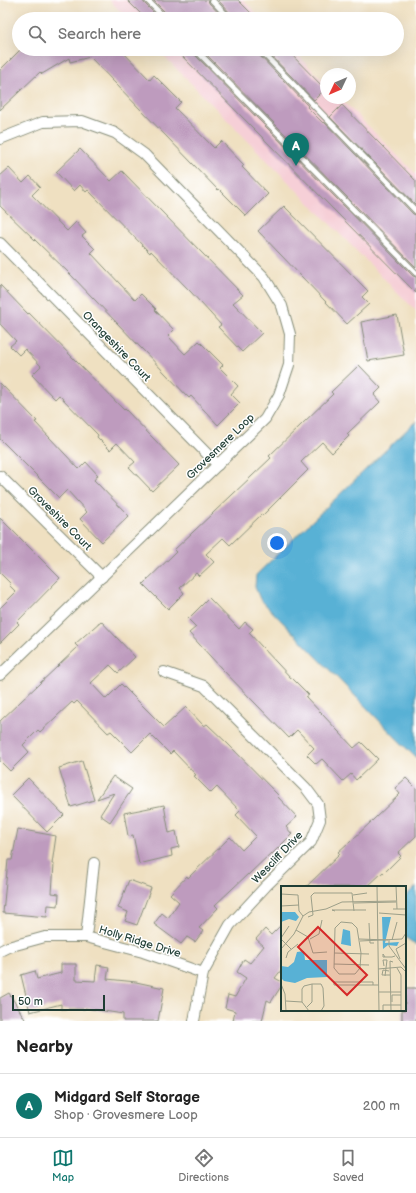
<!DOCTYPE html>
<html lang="en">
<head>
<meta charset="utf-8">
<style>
	:root { --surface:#fff; --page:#f6f6f6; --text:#222; --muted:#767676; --line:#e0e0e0; --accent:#0f766e }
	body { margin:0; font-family:"Balsamiq Sans",sans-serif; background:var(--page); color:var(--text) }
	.compass { position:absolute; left:320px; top:68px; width:36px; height:36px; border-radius:50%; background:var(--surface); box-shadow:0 4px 16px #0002; rotate:226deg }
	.scale { position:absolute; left:12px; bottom:10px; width:93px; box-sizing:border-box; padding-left:4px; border:2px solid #1f3d34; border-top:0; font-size:11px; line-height:14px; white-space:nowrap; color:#1f3d34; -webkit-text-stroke:3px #fff; paint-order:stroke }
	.you { position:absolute; left:277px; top:543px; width:14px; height:14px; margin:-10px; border:3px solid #fff; border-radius:50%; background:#1a73e8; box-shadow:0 0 0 6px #1a73e833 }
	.badge { display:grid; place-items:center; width:26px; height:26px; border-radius:50%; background:var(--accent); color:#fff; font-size:13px; font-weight:700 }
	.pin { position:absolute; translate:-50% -33px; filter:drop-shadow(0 1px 2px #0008) }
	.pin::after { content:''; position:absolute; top:21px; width:14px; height:12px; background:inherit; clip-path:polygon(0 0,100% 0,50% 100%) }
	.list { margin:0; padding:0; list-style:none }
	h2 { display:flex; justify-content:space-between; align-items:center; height:52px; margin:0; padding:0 16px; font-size:17px }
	h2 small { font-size:13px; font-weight:400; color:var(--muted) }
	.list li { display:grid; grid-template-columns:26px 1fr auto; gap:12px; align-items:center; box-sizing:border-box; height:64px; padding:0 16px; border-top:1px solid var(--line) }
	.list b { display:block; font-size:15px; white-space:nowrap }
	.list p { margin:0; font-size:13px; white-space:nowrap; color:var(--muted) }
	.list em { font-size:13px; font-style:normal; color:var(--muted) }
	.icon { flex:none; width:22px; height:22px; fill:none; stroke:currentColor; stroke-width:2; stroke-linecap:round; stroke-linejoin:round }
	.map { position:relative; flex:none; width:416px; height:1021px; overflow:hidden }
	.search { position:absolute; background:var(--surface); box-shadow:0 4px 16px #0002; left:12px; right:12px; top:12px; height:44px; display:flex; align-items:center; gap:10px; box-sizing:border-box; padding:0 14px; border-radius:22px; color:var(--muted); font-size:15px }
	.sheet { height:116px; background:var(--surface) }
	nav { display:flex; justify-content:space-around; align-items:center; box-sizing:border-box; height:56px; border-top:1px solid var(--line); background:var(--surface); font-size:11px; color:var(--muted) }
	nav a { display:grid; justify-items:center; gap:2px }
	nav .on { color:var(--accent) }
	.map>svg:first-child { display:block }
	.built { fill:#f6cfd7 }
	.water { fill:#58b1d5; stroke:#3c7784 }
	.building { fill:#be9bbe }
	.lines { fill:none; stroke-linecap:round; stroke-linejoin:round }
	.lane-casing { stroke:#878e7a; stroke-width:7 }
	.street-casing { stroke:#878e7a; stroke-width:12 }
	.lane { stroke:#fff; stroke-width:5 }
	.street { stroke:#fff; stroke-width:10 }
	.labels { text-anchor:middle; stroke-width:3; stroke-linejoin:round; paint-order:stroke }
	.street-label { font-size:11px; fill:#1f3d34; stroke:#fff }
	.inset-road { fill:none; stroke:#9c9f89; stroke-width:1 }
	.view { fill:#d62828; fill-opacity:0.15; stroke:#d62828; stroke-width:2 }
	.inset-edge { fill:none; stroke:#1f3d34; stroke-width:2 }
</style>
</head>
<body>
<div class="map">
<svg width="416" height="1021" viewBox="0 0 416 1021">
	<rect width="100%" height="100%" fill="#fff"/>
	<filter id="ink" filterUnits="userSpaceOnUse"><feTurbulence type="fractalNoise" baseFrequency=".025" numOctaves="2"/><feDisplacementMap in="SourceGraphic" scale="8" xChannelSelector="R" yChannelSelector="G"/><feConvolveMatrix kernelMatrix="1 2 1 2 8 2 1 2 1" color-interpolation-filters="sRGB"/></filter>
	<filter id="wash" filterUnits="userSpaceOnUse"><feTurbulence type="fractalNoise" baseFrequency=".012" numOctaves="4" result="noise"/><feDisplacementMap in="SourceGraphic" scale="16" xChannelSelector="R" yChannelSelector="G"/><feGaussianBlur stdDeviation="0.9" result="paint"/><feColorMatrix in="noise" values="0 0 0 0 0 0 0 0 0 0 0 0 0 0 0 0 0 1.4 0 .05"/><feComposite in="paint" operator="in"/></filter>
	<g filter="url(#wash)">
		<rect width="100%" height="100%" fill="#efe0c1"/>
		<g class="built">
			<polygon points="109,0 243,0 262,19 128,19"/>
			<polygon points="157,49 292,49 326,84 326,98 340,98 416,174 416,311"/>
		</g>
		<g class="water">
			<polygon points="416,421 416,758 260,599 255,587 256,575"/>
			<polygon points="416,886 416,945 405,937 405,897"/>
		</g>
		<g id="blocks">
			<g class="building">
				<polygon points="127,0 143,0 144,3 160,19 146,19"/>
				<polygon points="153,0 208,0 209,3 224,19 170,19 169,16"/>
				<polygon points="218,0 238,0 257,19 234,19 233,16"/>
				<polygon points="21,49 120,49 150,80 154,75 181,102 175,108 214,148 221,141 244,165 242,167 268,194 246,216 219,189 218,190 90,57 70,62 69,58 42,74 40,72 0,110 0,70"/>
				<polygon points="175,49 191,49 192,52 413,276 416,277 416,293"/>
				<polygon points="201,49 255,49 256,52 308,106 307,107 323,123 324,122 413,214 416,215 416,267"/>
				<polygon points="265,49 286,49 325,89 314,100"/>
				<polygon points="342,105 416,181 416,205 330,117"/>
				<polygon points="80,149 111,181 122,171 243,295 233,303 262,333 242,352 218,327 221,325 190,291 151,251 150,253 88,190 86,192 80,185 74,191 56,172"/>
				<polygon points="9,168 23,183 30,176 40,187 32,195 67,231 76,222 86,233 82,236 95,249 91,253 135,300 141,294 156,309 155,310 174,330 168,336 185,354 199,341 223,365 220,368 238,386 231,394 240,403 218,425 191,396 189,398 70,274 0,206 0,176"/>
				<polygon points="284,206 368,291 362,297 369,304 347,324 258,231"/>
				<polygon points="0,285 28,314 29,313 124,410 125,409 179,465 152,491 129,467 135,462 117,443 110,450 97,437 98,435 59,395 55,399 32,375 41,366 25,349 19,355 10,346 16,341 0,324"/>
				<polygon points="397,315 404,355 368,361 361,322"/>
				<polygon points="359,365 381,388 374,395 380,402 347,434 349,436 332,453 322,442 301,462 308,470 262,516 261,515 230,545 223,538 206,554 214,562 199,576 196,573 180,588 184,593 168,609 143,584 176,552 174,550 271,458 269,456 333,394 331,392"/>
				<polygon points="0,383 37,421 35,422 79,469 86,462 98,475 94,480 129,516 102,542 80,519 87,512 67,490 59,498 0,439"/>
				<polygon points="0,518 60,578 17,622 19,624 0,643 0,608 16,592 9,585 11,584 0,573"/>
				<polygon points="209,598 239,629 245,622 253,629 249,633 291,678 292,678 309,695 306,697 354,748 361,742 378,759 356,780 351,774 343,781 322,759 316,764 307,755 314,748 297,730 289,738 221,668 189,633 196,627 188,619"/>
				<polygon points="101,621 135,657 118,673 110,665 91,683 106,699 121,684 164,727 186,707 204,726 207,724 228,744 278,795 277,796 297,817 286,827 292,834 272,854 271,853 248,875 248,874 215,905 218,908 199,928 203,931 195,942 187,937 181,944 154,924 162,913 168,918 179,902 170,894 187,876 188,878 230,837 242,850 256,836 236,815 240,811 217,787 211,793 194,776 196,775 173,751 170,754 150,734 132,752 111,731 108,733 77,701 74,704 72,702 40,732 38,730 23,745 29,752 10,771 0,761 0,721 78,647 75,644"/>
				<polygon points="82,761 94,800 71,807 59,768"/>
				<polygon points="113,776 132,789 110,822 100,815 114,793 97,799"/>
				<polygon points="28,778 64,815 47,832 11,795"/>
				<polygon points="406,778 416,788 416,836 398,853 401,856 384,873 383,872 367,887 306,887 340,854 338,852 348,843 349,843 400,794 395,788"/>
				<polygon points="164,805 169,833 176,831 179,847 171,849 172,856 139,864 133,835 128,836 124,813"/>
				<polygon points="18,829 56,836 52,864 54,864 52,893 59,894 58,906 48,905 47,917 3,913 8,860 12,860"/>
				<polygon points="129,880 151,888 137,925 125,921 128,912 118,908"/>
				<polygon points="282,924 282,969 275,978 282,982 282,985 271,1002 267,1000 262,1021 233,1021 235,1011 225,1008 228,995 235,997 246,978 237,972 244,959 250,963 264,946 256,939 265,929 271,935"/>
				<polygon points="61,964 76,964 76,980 95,981 97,965 109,967 107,979 136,982 164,988 158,1021 123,1021 123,1014 85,1008 85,1009 61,1009 61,1004 30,1012 21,975 35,971 37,979 61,973"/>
				<polygon points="405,988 416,988 416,1021 402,1021 402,1010 405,1010"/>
				<polygon points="9,993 23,1016 26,1021 0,1021 0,998"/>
			</g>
		</g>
	</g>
	<g filter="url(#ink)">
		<use href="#blocks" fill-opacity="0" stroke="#878e7a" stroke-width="1"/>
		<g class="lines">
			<defs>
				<g id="lane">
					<polyline points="147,0 166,19"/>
					<polyline points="212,0 230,19"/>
					<polyline points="195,49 416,273"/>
					<polyline points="259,49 416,211"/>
				</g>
				<g id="street">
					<polyline points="0,139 43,122 82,121 115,133 144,154 264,277 282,306 290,334 289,365 279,395 265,419 0,675"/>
					<polyline points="0,243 218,465"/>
					<polyline points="0,476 102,577"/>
					<polyline points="164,672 204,686 306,788 318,804 320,820 311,842 266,886 230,925 203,973 194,1021"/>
					<polyline points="86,937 94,863"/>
					<polyline points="0,951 8,947 45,937 86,937 143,952 203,973"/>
				</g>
			</defs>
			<use href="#lane" class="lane-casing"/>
			<use href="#street" class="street-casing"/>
			<use href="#lane" class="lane"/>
			<use href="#street" class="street"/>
		</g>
	</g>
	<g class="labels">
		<g class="street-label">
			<text transform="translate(117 346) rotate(46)" y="4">Orangeshire Court</text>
			<text transform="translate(220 446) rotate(-44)" y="4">Grovesmere Loop</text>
			<text transform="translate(60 518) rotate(45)" y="4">Groveshire Court</text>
			<text transform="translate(277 857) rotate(-46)" y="4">Wescliff Drive</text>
			<text transform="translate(140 941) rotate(17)" y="4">Holly Ridge Drive</text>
		</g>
	</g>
	<g transform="translate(281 886)">
		<rect width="125" height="125" fill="#efe0c1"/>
		<path d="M0 26H14L18 31 15 35 8 33 0 36ZM101 31H110L104 57 118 56 116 60 107 59 102 63ZM62 43 69 45 70 60 60 58ZM23 65 24 74H46V91L26 92 14 97 3 95 0 92V80L7 81 13 76 16 66Z" fill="#58b1d5"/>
		<path class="inset-road" d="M96 0 98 125M115 0 116 23M0 8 17 9 18 25 22 30M72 9 86 7M73 17 115 16M0 20 18 19M112 23H125M54 25 51 24H85M98 27 125 29M27 31 32 29 30 10 33 7H71L73 25M60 36 71 37 76 42 80 67 79 82 74 88H58L53 82 54 42ZM88 37 89 57H93M15 44 27 51 32 67 46 66M0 52 8 40M0 53 10 63M29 53 38 48 41 34M78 53 107 54M108 54V60L125 83M111 54 116 36M79 55 121 53 125 47M0 63 13 48 22 30 28 26 45 23 61 16 115 15M53 67 88 68M104 71 102 68V71H111L114 70M5 72 7 66 17 58M119 73 115 63 125 57M53 78 88 79M103 80 102 74H106L104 90M116 82 120 89V125M97 83 120 81 125 86M108 85 102 84 101 89H109M0 98 4 108 5 125M92 99V96H53V99H98M98 106H120M5 115 21 116M111 116V109H120M26 121 31 116V98M28 125 21 116V103L23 100 31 98H40L42 102 43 120 40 125M102 125V119H120M110 125 109 75 112 76"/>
		<path class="view" d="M37 41 86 89 66 109 17 61Z"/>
		<rect width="125" height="125" class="inset-edge"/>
	</g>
</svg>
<svg class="compass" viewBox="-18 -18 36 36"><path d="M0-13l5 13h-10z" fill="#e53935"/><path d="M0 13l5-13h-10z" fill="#767676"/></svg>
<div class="scale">50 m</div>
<div class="you"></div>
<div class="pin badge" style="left:296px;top:166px">A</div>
<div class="search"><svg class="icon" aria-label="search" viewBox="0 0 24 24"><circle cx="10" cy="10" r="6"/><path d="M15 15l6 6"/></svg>Search here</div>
</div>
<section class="sheet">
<h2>Nearby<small></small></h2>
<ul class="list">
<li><span class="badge">A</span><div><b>Midgard Self Storage</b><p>Shop · Grovesmere Loop</p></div><em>200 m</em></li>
</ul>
</section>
<nav>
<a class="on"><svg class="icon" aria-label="map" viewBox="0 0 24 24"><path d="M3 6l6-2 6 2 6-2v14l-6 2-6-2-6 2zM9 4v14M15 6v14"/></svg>Map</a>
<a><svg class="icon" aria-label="directions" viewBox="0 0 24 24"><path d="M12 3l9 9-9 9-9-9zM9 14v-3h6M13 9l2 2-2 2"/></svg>Directions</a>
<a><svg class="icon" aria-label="saved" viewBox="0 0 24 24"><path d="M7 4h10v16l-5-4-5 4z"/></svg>Saved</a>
</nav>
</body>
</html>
